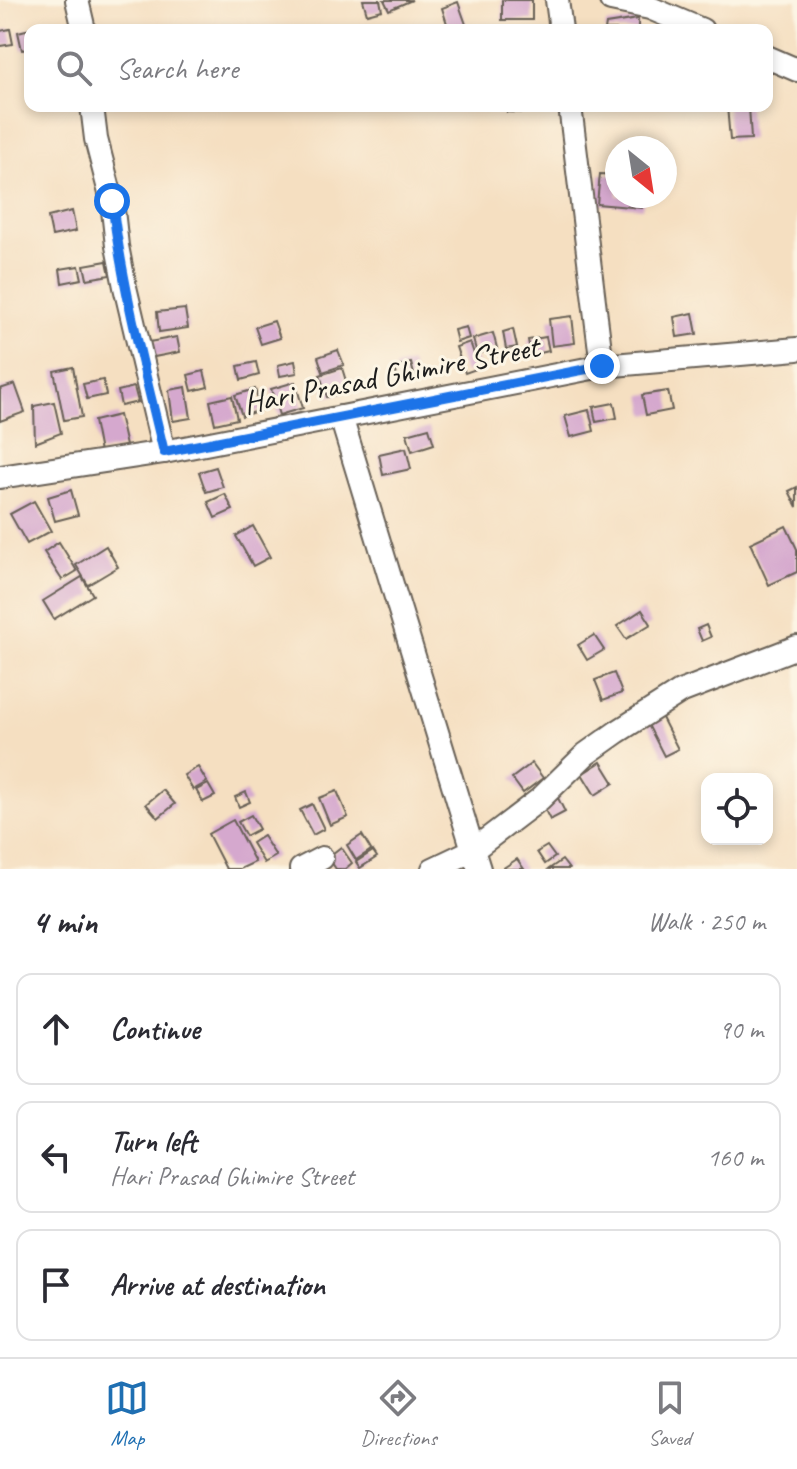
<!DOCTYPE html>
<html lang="en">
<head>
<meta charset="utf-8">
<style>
	:root { --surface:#fff; --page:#f7f7f7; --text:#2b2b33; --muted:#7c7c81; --line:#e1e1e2; --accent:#1f6fb2 }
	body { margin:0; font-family:Caveat,sans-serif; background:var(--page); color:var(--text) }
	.controls { position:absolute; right:24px; bottom:24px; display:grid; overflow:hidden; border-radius:16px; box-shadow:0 4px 12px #0003 }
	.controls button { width:72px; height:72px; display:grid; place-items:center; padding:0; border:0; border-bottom:2px solid var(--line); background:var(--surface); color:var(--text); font:40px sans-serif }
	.compass { position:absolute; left:605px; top:136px; width:72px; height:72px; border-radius:50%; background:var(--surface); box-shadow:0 4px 12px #0003; rotate:150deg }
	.stop { position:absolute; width:24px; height:24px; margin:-18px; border:6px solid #1a73e8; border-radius:50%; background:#fff }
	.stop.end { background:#1a73e8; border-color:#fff; box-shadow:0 2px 8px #0008 }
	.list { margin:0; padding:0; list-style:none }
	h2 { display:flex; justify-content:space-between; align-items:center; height:104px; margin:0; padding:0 32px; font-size:34px }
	h2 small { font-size:26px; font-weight:400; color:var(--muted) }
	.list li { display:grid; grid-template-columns:52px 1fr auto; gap:24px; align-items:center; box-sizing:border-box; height:112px; margin:0 16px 16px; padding:0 16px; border:2px solid var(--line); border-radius:16px }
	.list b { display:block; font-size:30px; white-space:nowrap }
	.list p { margin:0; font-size:26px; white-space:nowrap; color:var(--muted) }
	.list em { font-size:26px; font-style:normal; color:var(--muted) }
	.icon { flex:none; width:44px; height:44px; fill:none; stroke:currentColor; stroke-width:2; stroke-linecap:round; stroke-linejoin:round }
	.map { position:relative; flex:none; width:797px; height:869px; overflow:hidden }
	.search { position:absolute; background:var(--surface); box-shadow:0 4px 12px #0003; left:24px; right:24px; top:24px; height:88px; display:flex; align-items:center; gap:20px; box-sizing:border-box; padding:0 28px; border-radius:16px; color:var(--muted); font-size:30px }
	.sheet { height:488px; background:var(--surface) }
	nav { display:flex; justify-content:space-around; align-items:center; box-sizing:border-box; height:112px; border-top:2px solid var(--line); background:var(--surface); font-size:22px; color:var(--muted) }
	nav a { display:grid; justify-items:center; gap:4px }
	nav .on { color:var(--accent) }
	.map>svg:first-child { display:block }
	.building { fill:#d5a8ce }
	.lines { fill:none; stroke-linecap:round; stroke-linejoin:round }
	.minor-casing { stroke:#686056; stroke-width:26 }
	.minor { stroke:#fff; stroke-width:22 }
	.route { stroke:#1a73e8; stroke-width:10 }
	.labels { text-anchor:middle; stroke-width:6; stroke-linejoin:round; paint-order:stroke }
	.street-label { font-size:32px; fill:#1c1c1c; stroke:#fcf5e5 }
</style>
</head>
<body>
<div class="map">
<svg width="797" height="869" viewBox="0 0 797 869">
	<rect width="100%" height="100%" fill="#fcf5e5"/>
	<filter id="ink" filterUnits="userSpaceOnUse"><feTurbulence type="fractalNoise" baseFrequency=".0125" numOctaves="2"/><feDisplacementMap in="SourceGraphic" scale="16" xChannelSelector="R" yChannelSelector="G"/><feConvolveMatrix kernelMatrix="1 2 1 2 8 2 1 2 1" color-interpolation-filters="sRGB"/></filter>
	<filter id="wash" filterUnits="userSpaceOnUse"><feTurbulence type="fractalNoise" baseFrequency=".006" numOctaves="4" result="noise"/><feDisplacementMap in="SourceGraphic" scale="32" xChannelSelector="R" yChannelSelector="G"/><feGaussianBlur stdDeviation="1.8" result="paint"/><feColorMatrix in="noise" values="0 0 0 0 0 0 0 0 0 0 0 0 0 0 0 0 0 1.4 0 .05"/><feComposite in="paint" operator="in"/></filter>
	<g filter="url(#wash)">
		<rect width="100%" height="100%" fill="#f5dfc1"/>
		<g id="blocks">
			<g class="building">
				<polygon points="363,0 380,0 382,10 367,14"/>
				<polygon points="384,0 412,0 389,10"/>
				<rect x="502" y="0" width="30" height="20"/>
				<polygon points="458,2 468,30 449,30 442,8"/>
				<polygon points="638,19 638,30 605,30 606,24"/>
				<polygon points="52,24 54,30 31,30 31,29"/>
				<polygon points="10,29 13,44 0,46 0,31"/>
				<polygon points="30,29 30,49 22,50 18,32"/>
				<polygon points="508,106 545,106 545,113 507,112"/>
				<polygon points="727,106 749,106 751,139 730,140"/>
				<polygon points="600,174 617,175 617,196 644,196 642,208 597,204"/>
				<polygon points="72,211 76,231 52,236 48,217"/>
				<polygon points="107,261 110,275 87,279 84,265"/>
				<polygon points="79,266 82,279 62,283 60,269"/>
				<polygon points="185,309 188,328 159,332 157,312"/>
				<polygon points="693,313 697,334 677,337 674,317"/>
				<polygon points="572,316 575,343 552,346 549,319"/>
				<polygon points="274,321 280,338 261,344 255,327"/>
				<polygon points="466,327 469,338 457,342 454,330"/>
				<polygon points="513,329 517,347 506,349 503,332"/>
				<polygon points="493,333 497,348 477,354 473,339"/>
				<polygon points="177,337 180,352 154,357 149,342"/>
				<polygon points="546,337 549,351 531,355 528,340"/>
				<polygon points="470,342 479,368 465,373 456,347"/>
				<polygon points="338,350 344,365 323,372 318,357"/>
				<polygon points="295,361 297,373 280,376 278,365"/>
				<polygon points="256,362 259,375 241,380 238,366"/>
				<polygon points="411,363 415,378 398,382 395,367"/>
				<polygon points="73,367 82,417 64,420 54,371"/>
				<polygon points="342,368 349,391 327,397 320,375"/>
				<polygon points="204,371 208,387 192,391 188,375"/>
				<polygon points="103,380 106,395 87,399 83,384"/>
				<polygon points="295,382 303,408 279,415 271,389"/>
				<polygon points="15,384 25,412 0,421 0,389"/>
				<polygon points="134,387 138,402 121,406 118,391"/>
				<polygon points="186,387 191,418 173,421 169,390"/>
				<polygon points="255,389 261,410 242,416 235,395"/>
				<polygon points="668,391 672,410 646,415 642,395"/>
				<polygon points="232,396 237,419 215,424 210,401"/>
				<polygon points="54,402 61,433 35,443 34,406"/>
				<polygon points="614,403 617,418 596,422 593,407"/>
				<polygon points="589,410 594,431 571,437 565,416"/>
				<polygon points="119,415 126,446 100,452 94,421"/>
				<polygon points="429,428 434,444 412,451 407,434"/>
				<polygon points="406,448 411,469 383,475 379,454"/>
				<polygon points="216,467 223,487 206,492 199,472"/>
				<polygon points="797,487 797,507 789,491"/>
				<polygon points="71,490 78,515 55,521 48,497"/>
				<polygon points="225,494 233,510 215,518 208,502"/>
				<polygon points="34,501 51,531 27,544 10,514"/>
				<polygon points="253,526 270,557 253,566 236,536"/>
				<polygon points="786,526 797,549 797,572 769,585 750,543"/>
				<polygon points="59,542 77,571 62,580 44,552"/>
				<polygon points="106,546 118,567 88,585 76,565"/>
				<polygon points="82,577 93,595 54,619 43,601"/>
				<polygon points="642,610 651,624 626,639 617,626"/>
				<polygon points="706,625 711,637 702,641 697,629"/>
				<polygon points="594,635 604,650 587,660 578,645"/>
				<polygon points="614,673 622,693 603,700 595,680"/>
				<polygon points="658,710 678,749 664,756 644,717"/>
				<polygon points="601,762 614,783 595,795 582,774"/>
				<polygon points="532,763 543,778 523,793 512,778"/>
				<polygon points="198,767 207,782 193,790 184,775"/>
				<polygon points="208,784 215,796 203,802 196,790"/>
				<polygon points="163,790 175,804 158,818 146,804"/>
				<polygon points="337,791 348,817 330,825 319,798"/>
				<polygon points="246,792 250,802 239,807 235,797"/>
				<polygon points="556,794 565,812 550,820 541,802"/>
				<polygon points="312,804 324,829 313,835 300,810"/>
				<polygon points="251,815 259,829 246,836 238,822"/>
				<polygon points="233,820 255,862 240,869 226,869 208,834"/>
				<polygon points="362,835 371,850 356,860 347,845"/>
				<polygon points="263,836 276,856 264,863 252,843"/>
				<polygon points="547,846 555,857 545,864 537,852"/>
				<polygon points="341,847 352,863 345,869 336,869 328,857"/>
				<polygon points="373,851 377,857 360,868 356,862"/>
				<polygon points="517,859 524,869 502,869"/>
				<polygon points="562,860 569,869 549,869"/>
			</g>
		</g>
	</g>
	<g filter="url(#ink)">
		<use href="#blocks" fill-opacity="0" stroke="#686056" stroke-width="2"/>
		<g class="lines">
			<defs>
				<g id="minor">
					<polyline points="77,0 84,30"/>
					<polyline points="557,0 561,30"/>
					<polyline points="611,0 650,8 702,30"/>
					<polyline points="767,57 797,70"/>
					<polyline points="92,106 96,139 112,201 117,246 125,287 164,452"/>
					<polyline points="570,106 602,366"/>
					<polyline points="341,417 473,850 433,869"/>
					<polyline points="0,477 164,452 602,366 797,349"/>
					<polyline points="301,869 322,858"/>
					<polyline points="479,869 473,850 540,799 586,754 617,732 680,692 797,647"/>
				</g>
			</defs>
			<use href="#minor" class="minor-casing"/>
			<use href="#minor" class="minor"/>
		</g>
	</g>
	<g class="lines" filter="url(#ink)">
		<path class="route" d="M112 201C122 286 144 368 164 452L602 366"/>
	</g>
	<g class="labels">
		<g class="street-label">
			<text transform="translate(391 374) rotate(-11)" y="11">Hari Prasad Ghimire Street</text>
		</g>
	</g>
</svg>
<div class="controls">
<button><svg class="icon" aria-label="locate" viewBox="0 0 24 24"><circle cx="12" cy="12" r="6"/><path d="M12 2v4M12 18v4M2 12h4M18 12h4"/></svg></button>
</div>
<svg class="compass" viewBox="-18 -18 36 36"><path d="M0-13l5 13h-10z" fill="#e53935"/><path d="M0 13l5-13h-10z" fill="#7c7c81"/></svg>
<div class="stop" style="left:112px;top:201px"></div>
<div class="stop end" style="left:602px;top:366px"></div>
<div class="search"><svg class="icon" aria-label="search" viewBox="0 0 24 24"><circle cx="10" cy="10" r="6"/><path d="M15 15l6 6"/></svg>Search here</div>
</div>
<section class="sheet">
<h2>4 min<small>Walk · 250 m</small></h2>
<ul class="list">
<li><svg class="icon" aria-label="ahead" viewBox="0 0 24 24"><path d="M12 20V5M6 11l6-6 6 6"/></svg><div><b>Continue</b></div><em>90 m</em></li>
<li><svg class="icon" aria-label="left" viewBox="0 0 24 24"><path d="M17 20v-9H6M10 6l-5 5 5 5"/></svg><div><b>Turn left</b><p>Hari Prasad Ghimire Street</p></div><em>160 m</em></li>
<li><svg class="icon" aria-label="arrive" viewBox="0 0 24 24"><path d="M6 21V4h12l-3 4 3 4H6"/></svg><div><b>Arrive at destination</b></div></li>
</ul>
</section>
<nav>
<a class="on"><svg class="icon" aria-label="map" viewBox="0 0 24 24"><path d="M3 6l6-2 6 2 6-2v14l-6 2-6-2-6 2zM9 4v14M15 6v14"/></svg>Map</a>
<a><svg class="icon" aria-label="directions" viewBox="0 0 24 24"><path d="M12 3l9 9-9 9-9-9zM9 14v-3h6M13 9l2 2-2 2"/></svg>Directions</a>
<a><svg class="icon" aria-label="saved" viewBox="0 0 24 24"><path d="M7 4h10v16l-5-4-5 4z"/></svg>Saved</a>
</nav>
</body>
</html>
